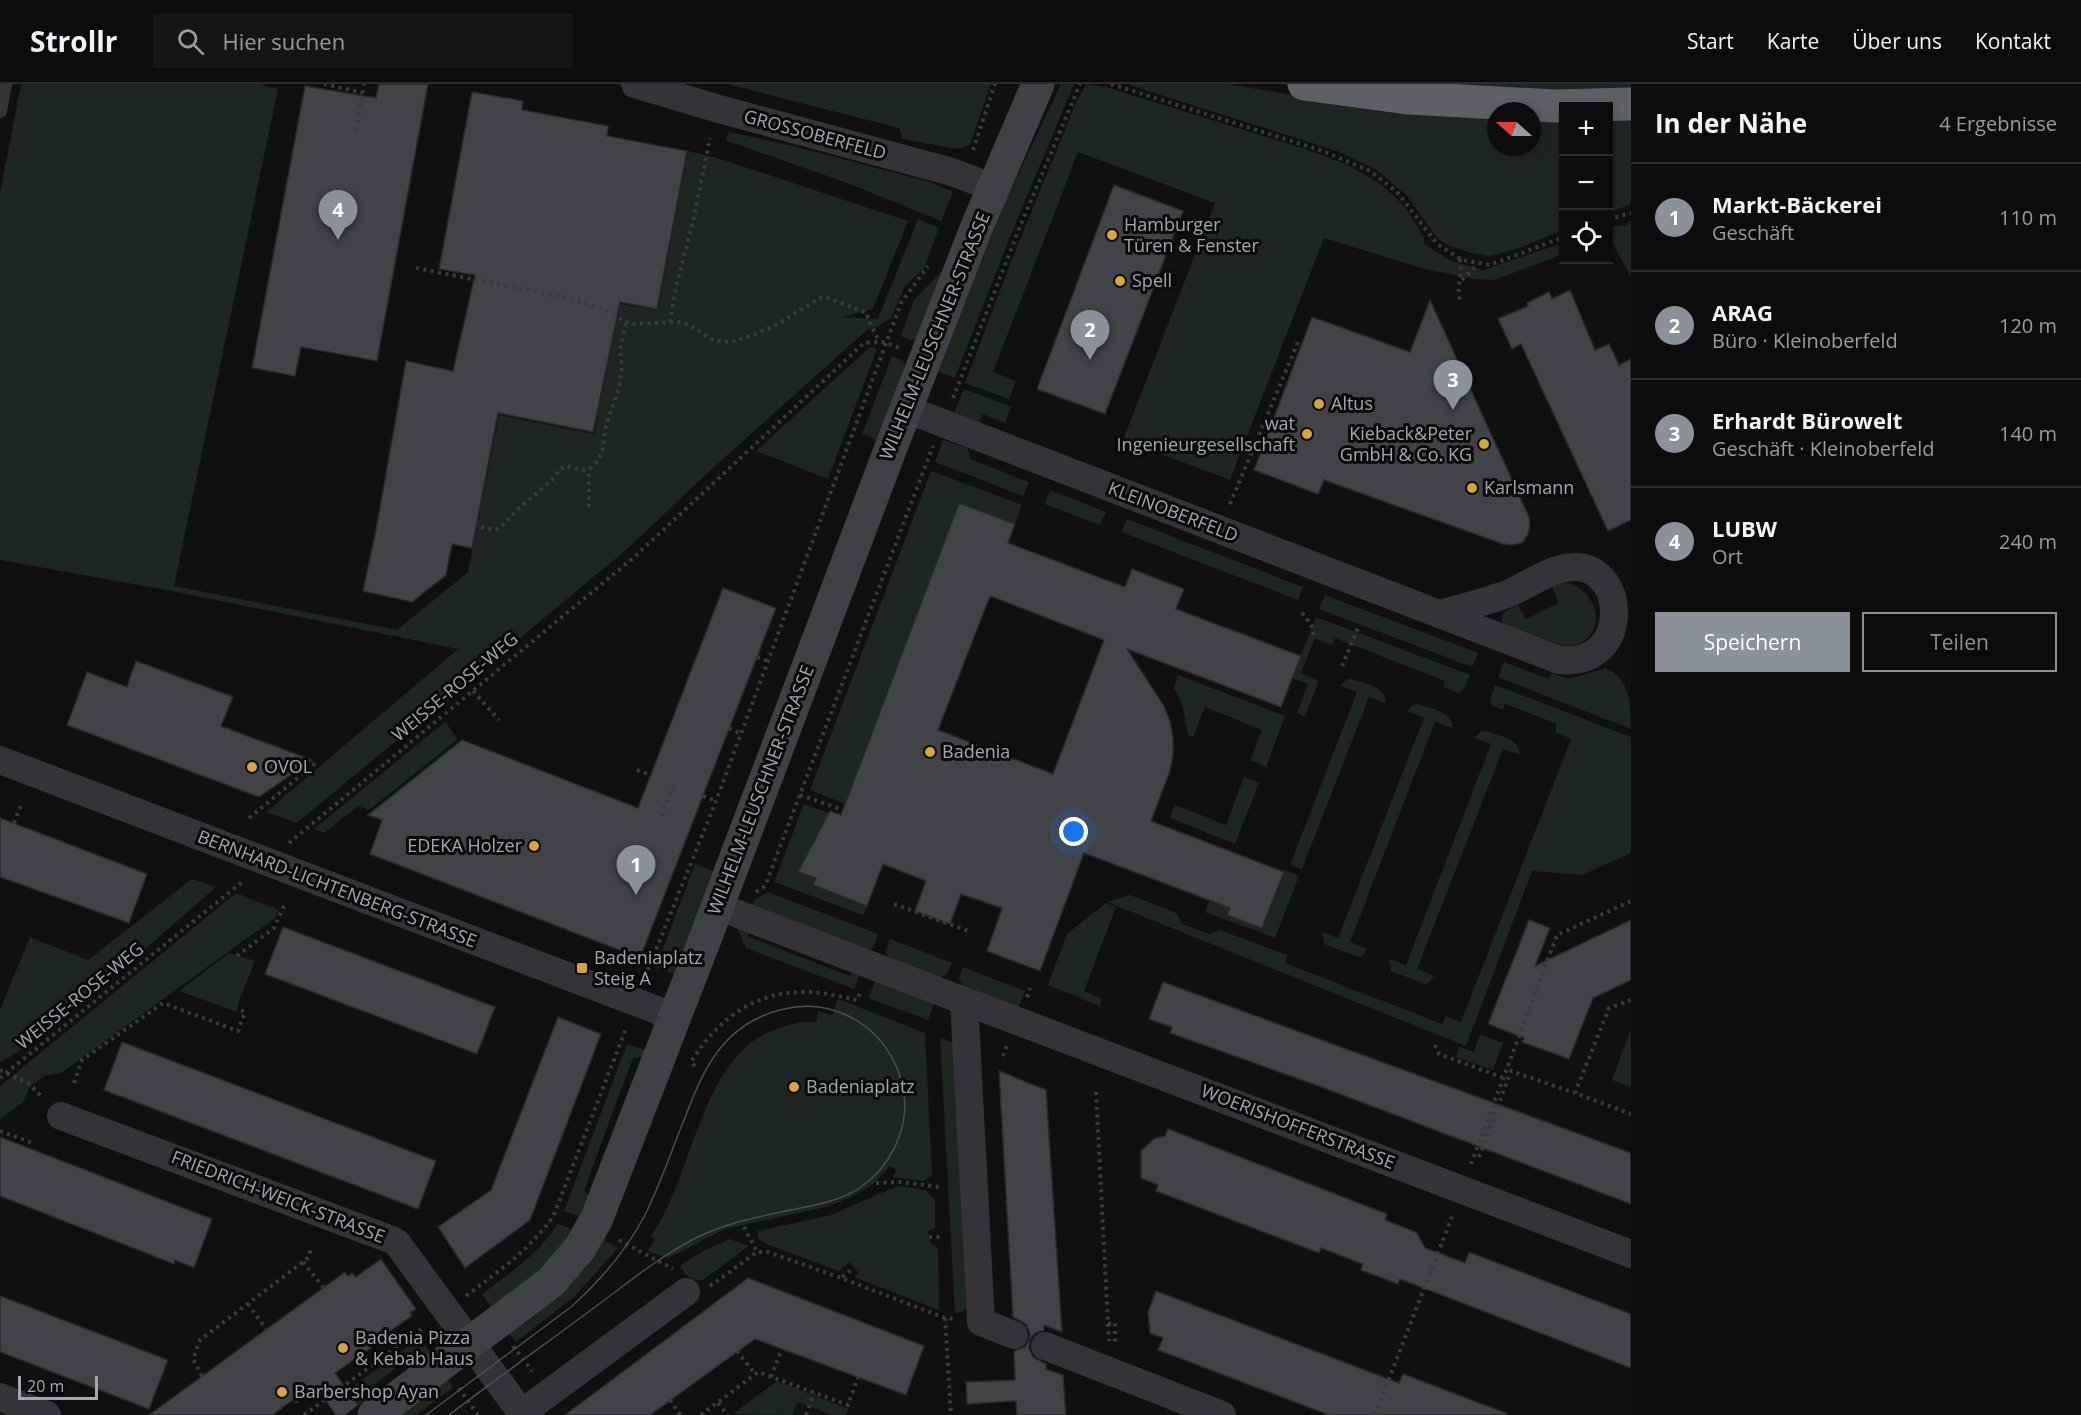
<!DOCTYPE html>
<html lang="de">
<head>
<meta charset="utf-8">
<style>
	:root { --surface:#0c0c0d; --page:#151516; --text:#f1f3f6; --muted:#9a9b9d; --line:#2c2c2e; --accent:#8c9099 }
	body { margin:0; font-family:"Open Sans",sans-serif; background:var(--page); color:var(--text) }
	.controls { position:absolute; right:18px; top:18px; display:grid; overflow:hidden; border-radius:0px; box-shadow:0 3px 9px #0003 }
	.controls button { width:54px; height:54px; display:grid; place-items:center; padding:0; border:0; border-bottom:2px solid var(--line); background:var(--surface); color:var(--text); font:30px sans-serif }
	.compass { position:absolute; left:1487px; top:18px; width:54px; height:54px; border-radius:50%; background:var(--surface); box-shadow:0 3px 9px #0003; rotate:291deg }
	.scale { position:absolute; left:18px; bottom:15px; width:80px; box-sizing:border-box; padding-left:6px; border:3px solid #a3a7b0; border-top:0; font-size:16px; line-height:21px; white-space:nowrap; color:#a3a7b0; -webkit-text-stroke:4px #0b0b0c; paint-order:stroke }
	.you { position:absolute; left:1074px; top:748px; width:21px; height:21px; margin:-15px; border:4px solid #fff; border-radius:50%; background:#1a73e8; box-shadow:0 0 0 9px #1a73e833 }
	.badge { display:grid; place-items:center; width:39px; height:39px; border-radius:50%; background:var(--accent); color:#fff; font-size:20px; font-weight:700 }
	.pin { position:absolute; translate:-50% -50px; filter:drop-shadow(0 2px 3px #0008) }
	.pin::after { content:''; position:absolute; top:32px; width:21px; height:18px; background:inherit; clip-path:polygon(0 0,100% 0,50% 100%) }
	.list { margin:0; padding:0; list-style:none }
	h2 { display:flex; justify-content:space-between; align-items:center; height:78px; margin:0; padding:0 24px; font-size:26px }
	h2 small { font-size:20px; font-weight:400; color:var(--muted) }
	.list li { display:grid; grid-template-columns:39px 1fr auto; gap:18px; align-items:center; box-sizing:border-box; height:108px; padding:0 24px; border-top:2px solid var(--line) }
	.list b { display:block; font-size:22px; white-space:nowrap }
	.list p { margin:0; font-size:20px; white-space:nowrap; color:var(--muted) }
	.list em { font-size:20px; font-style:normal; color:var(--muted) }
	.actions { display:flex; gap:12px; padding:18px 24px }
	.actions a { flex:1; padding:14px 0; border:2px solid var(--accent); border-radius:0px; text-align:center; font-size:21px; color:var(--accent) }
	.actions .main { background:var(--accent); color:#fff }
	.icon { flex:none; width:33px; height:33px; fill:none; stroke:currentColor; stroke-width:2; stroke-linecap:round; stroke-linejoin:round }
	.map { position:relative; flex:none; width:1631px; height:1331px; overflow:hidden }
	header { display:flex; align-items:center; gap:36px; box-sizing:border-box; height:84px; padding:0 30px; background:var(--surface); border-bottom:2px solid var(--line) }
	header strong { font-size:28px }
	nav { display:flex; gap:33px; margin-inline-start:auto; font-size:21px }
	.search { width:420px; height:54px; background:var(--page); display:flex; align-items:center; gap:15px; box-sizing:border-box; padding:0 21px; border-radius:0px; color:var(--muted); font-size:22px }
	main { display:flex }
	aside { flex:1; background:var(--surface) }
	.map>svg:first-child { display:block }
	.green { fill:#1f2520 }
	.building { fill:#424346; stroke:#2a2a2d; stroke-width:1.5; fill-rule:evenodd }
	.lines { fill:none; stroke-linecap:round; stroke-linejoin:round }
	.path { stroke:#3a3b3e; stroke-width:4; stroke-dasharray:3 4.5; stroke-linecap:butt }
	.lane { stroke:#343438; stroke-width:14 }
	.street { stroke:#343438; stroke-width:28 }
	.secondary { stroke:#404145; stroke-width:33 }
	.highway { stroke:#5e6066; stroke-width:33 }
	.tram { stroke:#4d4e52; stroke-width:1.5 }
	.poi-dot { fill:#d8a341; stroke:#0b0b0c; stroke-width:2 }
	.labels { text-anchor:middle; stroke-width:6; stroke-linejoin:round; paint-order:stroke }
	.street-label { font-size:18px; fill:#a3a7b0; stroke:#0b0b0c }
	.poi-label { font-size:18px; fill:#a3a7b0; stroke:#0b0b0c; text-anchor:start }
</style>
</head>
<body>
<header>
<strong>Strollr</strong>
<div class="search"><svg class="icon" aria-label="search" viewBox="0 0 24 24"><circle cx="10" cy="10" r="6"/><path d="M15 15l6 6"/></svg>Hier suchen</div>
<nav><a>Start</a><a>Karte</a><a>Über uns</a><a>Kontakt</a></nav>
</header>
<main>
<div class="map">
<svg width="1631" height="1331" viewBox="0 0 1631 1331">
	<rect width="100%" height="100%" fill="#101011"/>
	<g class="green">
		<polygon points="21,0 263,0 263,2 278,5 174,502 397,546 468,488 499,331 594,350 620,220 658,226 688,67 717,74 908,137 873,225 842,233 878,235 918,135 939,144 924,184 905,202 891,234 877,243 868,245 714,383 626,466 297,739 266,728 458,565 166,506 0,476 0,110"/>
		<polygon points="727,0 991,0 970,61 957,65 903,55 899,44"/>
		<polygon points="1061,0 1074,0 1008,158 955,294 937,287 1006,116"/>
		<polygon points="1086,0 1106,3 1305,65 1346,80 1382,101 1397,115 1408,127 1424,154 1424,160 1451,177 1483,186 1563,159 1563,170 1494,196 1474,195 1425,185 1324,154 1230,396 1123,356 1215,119 1078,68 993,288 1016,297 1009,315 965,299 1016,165 1076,19"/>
		<polygon points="1126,0 1228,0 1299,12 1496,30 1496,63 1532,63 1532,31 1563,32 1563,146 1519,164 1491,172 1471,169 1450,162 1438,155 1407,112 1377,86 1337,67"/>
		<polygon points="1369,0 1631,0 1631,11"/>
		<polygon points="1631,32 1631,117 1629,121 1609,129 1608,33"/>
		<polygon points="729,48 789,61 930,98 953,108 941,137 847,99 725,56"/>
		<polygon points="1631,136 1631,193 1609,153 1608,143 1627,141"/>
		<polygon points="943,186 920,254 910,256 901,252 914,216"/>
		<polygon points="870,263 877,265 828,395 756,367"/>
		<polygon points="892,272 902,276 907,282 881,358 862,350"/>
		<polygon points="964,305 1011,323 1005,339 982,330 979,339 954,329"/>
		<polygon points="943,356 968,364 970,375 1029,398 1023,412 935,378"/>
		<polygon points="931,387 1022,421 1015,440 959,419 845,720 810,706"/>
		<polygon points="1050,406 1106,428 1100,441 1045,420"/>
		<polygon points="1127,435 1303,503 1298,516 1121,448"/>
		<path d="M1563 498C1601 503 1611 558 1566 563L1503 540C1498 528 1509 525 1518 521L1526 535 1559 519 1552 503Z"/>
		<polygon points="1325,511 1478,569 1472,583 1319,525"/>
		<polygon points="1316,533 1470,591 1463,606 1459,609 1443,603 1445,597 1335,554 1332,561 1315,554 1301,589 1319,597 1305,632 1297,629 1308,600 1292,594"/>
		<path d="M1504 578 1549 595 1552 589 1569 595 1606 584C1630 595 1631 621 1631 645L1498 593Z"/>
		<polygon points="1178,591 1285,632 1266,683 1250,676 1262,646 1205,623 1193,653 1188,651 1183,623 1174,604"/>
		<path d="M1347 595H1352C1365 600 1386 602 1386 619L1369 613 1302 785 1290 781 1357 608 1340 602Z"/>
		<polygon points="1495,601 1631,653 1631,769 1582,791 1532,787 1466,962 1107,818 1130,811 1176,829 1182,840 1209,850 1220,846 1287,871 1285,879 1442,940 1446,932 1461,938 1571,655 1555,648 1557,640 1505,620 1503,626 1493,622 1490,617"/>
		<path d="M1418 620C1431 625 1453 628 1453 644L1435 638 1350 858 1367 865 1362 872 1357 873 1324 860 1322 848 1338 854 1424 634 1407 627 1413 621Z"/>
		<polygon points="445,638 458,655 369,726 358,722 324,749 314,745"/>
		<path d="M1481 647H1485C1499 652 1520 654 1520 671L1503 665 1417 885 1434 892 1429 899 1425 900 1391 887 1389 875 1406 881 1491 660 1474 654Z"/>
		<polygon points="1244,693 1259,699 1235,760 1170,734 1175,721 1226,741"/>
		<polygon points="804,720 829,729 798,788 816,794 814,802 867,822 863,831 774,798"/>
		<polygon points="1248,774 1227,831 1262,844 1285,786 1299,792 1275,854 1205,828 1217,796"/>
		<polygon points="695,780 713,787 674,890 656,883"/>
		<polygon points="192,795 216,803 127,881 17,968 0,979 0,926 30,853 88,876"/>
		<polygon points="768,808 878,850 873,864 867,866 751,823 754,816"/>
		<polygon points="236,809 279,826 275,834 61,989 44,992 29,1004 23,1018 0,1035 0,1002"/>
		<polygon points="1106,819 1116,823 1084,907 1102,915 1099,922 1048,901 1067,850"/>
		<polygon points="740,840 746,843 749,853 849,892 857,885 861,887 854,905 746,864 738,846"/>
		<polygon points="890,855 952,879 947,890 939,894 890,875 885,868"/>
		<polygon points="229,869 255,877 235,927 179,907"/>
		<polygon points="963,883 1025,907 1018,925 963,904 959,894"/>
		<polygon points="876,895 935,917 928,936 868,914"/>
		<path d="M838 915 925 949 932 1091 924 1097 892 1093 897 1086 890 1082 873 1100 849 1114 826 1123 725 1145 668 1174 647 1167 655 1155 651 1152C695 1090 700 967 780 944 792 940 804 936 816 938L818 927 832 931Z"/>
		<polygon points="1631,945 1631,1003 1612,996"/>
		<polygon points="1480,950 1503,959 1493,986 1456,973 1459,963 1474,968"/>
		<polygon points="940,954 953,959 966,1224 962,1228 955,1229"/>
		<polygon points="627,960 646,966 644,973 633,974 584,1106 591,1113 582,1133 564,1127"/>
		<polygon points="897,1102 926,1106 935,1116 935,1144 928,1147 930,1159 936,1162 938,1166 939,1226 854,1193 859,1189 849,1178 839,1187 764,1159 758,1154 758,1147 831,1131"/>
		<path d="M558 1140 577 1147 553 1179 493 1226 482 1210C510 1189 538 1170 558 1140Z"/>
		<polygon points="602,1155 618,1164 574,1213 516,1258 508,1248"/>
		<path d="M730 1155 749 1162 703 1196C691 1198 686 1191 680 1182L703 1167Z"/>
		<polygon points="420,1254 431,1270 424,1273 416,1269 364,1308 365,1317 358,1321 348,1306"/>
		<polygon points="446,1293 453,1303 450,1306 416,1331 395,1331"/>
		<polygon points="777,1297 849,1325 846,1331 832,1331 798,1318 792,1331 733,1330"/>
	</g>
	<g class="building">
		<polygon points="379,0 428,0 377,277 301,263 295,292 252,284 305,2 376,14"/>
		<polygon points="472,8 523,17 522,26 608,42 607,52 687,67 657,225 620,218 593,348 498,329 472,464 452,460 446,491 412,518 363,507 376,446 406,277 453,287 475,191 439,185"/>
		<polygon points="1114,101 1183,127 1105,330 1037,305"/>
		<polygon points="1570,206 1595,266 1609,260 1619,281 1631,275 1631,436 1608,447 1521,260 1512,265 1498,235 1528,222 1527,219 1549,208 1552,215"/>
		<polygon points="1430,216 1529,433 1530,441 1528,450 1523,458 1514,461 1503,460 1324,396 1318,410 1254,386 1312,233 1410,268"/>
		<path d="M959 419 1015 440 1008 459 1125 503 1132 485 1184 505 1176 525 1301 572 1281 623 1127 565 1164 622 1170 637 1173 654V672L1170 687 1151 737 1284 788 1262 844 1227 831 1230 824 1084 769 1040 887 987 867 1002 824 961 810 950 840 915 827 926 797 883 780 867 822 813 801 816 794 798 788 830 727 841 731ZM990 512 1104 556 1053 690 938 646Z"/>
		<polygon points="723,504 776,524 640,874 370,770 382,736 368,731 462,656 638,724"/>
		<polygon points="136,577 233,613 221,642 312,676 259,713 67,641 87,588 127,603"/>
		<polygon points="0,734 147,790 129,839 0,793"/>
		<polygon points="1529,836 1550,844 1535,882 1631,836 1631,896 1593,914 1569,975 1522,958 1524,954 1488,940"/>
		<polygon points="283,843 495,923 477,970 265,890"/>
		<polygon points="1163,898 1631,1069 1631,1120 1316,1001 1170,949 1172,943 1149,935"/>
		<polygon points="558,933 601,950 530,1136 465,1184 438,1143 491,1106"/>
		<polygon points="122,958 436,1077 418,1125 104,1006"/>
		<polygon points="999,987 1046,1006 1062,1248 1044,1241 1044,1246 1035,1249 1030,1255 1029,1264 1033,1273 1046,1280 1046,1285 1063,1291 1066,1331 1017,1331 1016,1317 967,1320 966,1298 1015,1296 1014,1267 1025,1263 1029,1256 1030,1249 1026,1240 1013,1233"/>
		<polygon points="1168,1045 1387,1130 1385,1136 1416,1148 1425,1164 1465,1179 1469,1168 1631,1230 1631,1284 1400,1195 1398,1200 1361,1186 1363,1180 1321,1164 1319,1169 1156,1107 1158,1101 1141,1094 1141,1067 1154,1055 1165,1052"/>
		<polygon points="0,1053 212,1135 194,1184 175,1176 174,1180 0,1112"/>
		<polygon points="381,1175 416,1225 410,1229 412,1232 383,1252 385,1254 335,1289 358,1321 345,1331 336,1331 317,1304 296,1319 294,1315 272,1331 149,1331 345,1188 348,1192 352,1189 356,1193"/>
		<polygon points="748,1194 924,1262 906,1311 755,1255 650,1331 565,1331"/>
		<polygon points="1156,1207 1399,1299 1403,1290 1506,1329 1506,1331 1329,1331 1158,1266 1163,1254 1150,1249 1148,1228"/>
		<polygon points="0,1212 168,1276 149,1325 0,1268"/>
	</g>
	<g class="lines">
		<g class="path">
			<polyline points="324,0 363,9"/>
			<polyline points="1111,0 1323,67 1370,87 1398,109 1437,160 1462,176 1490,181 1564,153"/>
			<polyline points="356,46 364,0"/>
			<polyline points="973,66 995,0"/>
			<polyline points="1608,135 1631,129"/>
			<path d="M1460 175C1463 190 1455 206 1461 218"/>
			<polyline points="416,184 568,214 603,225 630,240 681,238 691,242 713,256 720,257 731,258 754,251 776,241 820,214 828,214 867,229 868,235 879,257"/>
			<polyline points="1462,196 1478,180"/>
			<polyline points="670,238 676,203 694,133 710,54"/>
			<polyline points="953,314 1019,145 1080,0"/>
			<polyline points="1230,420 1298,258 1301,259"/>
			<polyline points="589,423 589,385"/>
			<polyline points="481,443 494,446 500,444 518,425 552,396 560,385 566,382 583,386 589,385 596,379 602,369 606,342 619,304 622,283 620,265 626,239"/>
			<polyline points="1302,529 1311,540 1315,554"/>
			<polyline points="757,573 768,577"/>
			<polyline points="1342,582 1358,544"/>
			<polyline points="473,607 499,636"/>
			<polyline points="729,644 741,650"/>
			<polyline points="637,686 651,691"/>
			<polyline points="800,711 843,726"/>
			<polyline points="703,712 716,717"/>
			<polyline points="661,732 674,700"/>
			<polyline points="249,734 317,678"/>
			<polyline points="14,739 21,721"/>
			<polyline points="289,759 632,475 864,259 882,258 900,264"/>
			<polyline points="756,808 765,802 933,362"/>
			<polyline points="894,820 968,847"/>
			<polyline points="237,872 274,844 284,822"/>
			<polyline points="645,893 716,717 901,219 928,182"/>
			<polyline points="1027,913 1030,904"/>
			<polyline points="1631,916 1609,924 1575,1009 1631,1030"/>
			<polyline points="1435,961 1439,970 1504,994"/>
			<polyline points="1003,972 1007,961"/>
			<path d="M695 982 691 978C717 936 754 907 806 908 823 908 841 913 857 916L861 907"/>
			<polyline points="0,986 28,999 43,1014"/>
			<polyline points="0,994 242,798"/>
			<polyline points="74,999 82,976 163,919 238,947 245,928 236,924"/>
			<polyline points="1096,1008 1108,1240 1115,1239 1115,1262"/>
			<polyline points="0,1047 33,1059"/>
			<polyline points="1479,1073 1511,987 1575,1009"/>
			<polyline points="1471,1080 1557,851 1631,817"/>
			<polyline points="876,1099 901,1098 939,1103"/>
			<polyline points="744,1143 757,1168"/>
			<polyline points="929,1153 941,1153"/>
			<polyline points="619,1156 673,1185"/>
			<polyline points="303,1178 323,1203"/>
			<polyline points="842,1193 854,1184"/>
			<polyline points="710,1202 757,1168 768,1168 841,1194 945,1234 956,1235"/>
			<path d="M466 1212C500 1186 527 1168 553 1133L627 942"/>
			<polyline points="248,1220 266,1245"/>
			<polyline points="945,1234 951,1331"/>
			<polyline points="1108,1240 1109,1257"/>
			<polyline points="513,1262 532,1287"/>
			<polyline points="737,1267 755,1290"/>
			<polyline points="202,1292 193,1275 200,1256 303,1178 309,1173 311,1163"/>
			<polyline points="771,1293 782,1264"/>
			<polyline points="459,1304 478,1331"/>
			<polyline points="670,1316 680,1331"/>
			<polyline points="718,1319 728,1331"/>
			<polyline points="304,1331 424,1243"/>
			<polyline points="701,1331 758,1288 848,1321 858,1293"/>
			<polyline points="806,1331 814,1309"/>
			<polyline points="1375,1331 1453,1130"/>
		</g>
		<polyline class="lane" points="0,27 5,0"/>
		<g class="street">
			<polyline points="635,0 719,25 952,88 994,104"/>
			<path d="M906 325 1559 576C1631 584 1628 483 1575 483 1551 483 1529 501 1507 510 1486 518 1463 523 1441 530"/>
			<polyline points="0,676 675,933"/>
			<polyline points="717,822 946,910 1631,1170"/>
			<polyline points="964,917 981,1238 1014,1251"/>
			<polyline points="61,1032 392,1156 397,1159 523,1331"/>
			<polyline points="1045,1262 1222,1331"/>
			<polyline points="0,1313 47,1331"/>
			<polyline points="519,1331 686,1208"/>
		</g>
		<polyline class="secondary" points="374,1331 551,1198 580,1164 597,1134 705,855 890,366 976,145 1038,0"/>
		<polyline class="highway" points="1304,0 1408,14 1555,22 1631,20"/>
		<path class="tram" d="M426 1331 571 1223C601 1196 626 1167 645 1131 660 1101 671 1068 684 1036 703 986 722 941 780 926 802 920 825 921 846 931 878 945 899 975 904 1010 909 1045 890 1083 861 1103 841 1117 814 1121 791 1126 758 1133 724 1139 694 1155 657 1174 624 1202 591 1226 544 1261 496 1295 449 1331"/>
	</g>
	<g class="poi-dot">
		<circle cx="1112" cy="151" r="6"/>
		<circle cx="1120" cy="197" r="6"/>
		<circle cx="1319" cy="320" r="6"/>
		<circle cx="1307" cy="350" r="6"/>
		<circle cx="1484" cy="360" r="6"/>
		<circle cx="1472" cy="404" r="6"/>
		<circle cx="930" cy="668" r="6"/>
		<circle cx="252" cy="683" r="6"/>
		<circle cx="534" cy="762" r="6"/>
		<rect x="576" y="878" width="12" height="12" rx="3"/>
		<circle cx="794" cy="1003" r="6"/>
		<circle cx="343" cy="1264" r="6"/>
		<circle cx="282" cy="1308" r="6"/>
	</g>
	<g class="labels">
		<g class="street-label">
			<text transform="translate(815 51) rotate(15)" y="6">GROSSOBERFELD</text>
			<text transform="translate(935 252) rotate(-68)" y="6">WILHELM-LEUSCHNER-STRASSE</text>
			<text transform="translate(1173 428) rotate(21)" y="6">KLEINOBERFELD</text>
			<text transform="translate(455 603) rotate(-40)" y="6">WEISSE-ROSE-WEG</text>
			<text transform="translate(761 706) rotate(-69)" y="6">WILHELM-LEUSCHNER-STRASSE</text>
			<text transform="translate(337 805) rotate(21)" y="6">BERNHARD-LICHTENBERG-STRASSE</text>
			<text transform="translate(80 912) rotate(-39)" y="6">WEISSE-ROSE-WEG</text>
			<text transform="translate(1298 1043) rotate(21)" y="6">WOERISHOFFERSTRASSE</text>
			<text transform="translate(278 1113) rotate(21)" y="6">FRIEDRICH-WEICK-STRASSE</text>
		</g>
		<g class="poi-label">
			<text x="1124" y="147">Hamburger<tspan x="1124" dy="21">Türen &amp; Fenster</tspan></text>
			<text x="1132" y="203">Spell</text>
			<text x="1331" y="326">Altus</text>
			<text x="1295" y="346" text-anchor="end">wat<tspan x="1295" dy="21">Ingenieurgesellschaft</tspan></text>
			<text x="1472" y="356" text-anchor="end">Kieback&amp;Peter<tspan x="1472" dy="21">GmbH &amp; Co. KG</tspan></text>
			<text x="1484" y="410">Karlsmann</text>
			<text x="942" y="674">Badenia</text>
			<text x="264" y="689">OVOL</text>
			<text x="522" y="768" text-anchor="end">EDEKA Holzer</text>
			<text x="594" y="880">Badeniaplatz<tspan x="594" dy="21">Steig A</tspan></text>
			<text x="806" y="1009">Badeniaplatz</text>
			<text x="355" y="1260">Badenia Pizza<tspan x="355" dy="21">&amp; Kebab Haus</tspan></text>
			<text x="294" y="1314">Barbershop Ayan</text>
		</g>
	</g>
</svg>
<div class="controls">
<button>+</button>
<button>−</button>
<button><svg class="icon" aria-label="locate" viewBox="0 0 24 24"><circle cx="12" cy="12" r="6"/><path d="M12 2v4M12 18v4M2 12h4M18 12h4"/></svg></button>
</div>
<svg class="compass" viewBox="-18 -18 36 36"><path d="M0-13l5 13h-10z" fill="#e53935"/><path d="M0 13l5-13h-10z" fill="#9a9b9d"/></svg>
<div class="scale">20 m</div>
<div class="you"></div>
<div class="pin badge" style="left:636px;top:811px">1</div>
<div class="pin badge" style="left:1090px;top:276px">2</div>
<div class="pin badge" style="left:1453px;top:326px">3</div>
<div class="pin badge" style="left:338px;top:156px">4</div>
</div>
<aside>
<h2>In der Nähe<small>4 Ergebnisse</small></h2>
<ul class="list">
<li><span class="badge">1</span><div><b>Markt-Bäckerei</b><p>Geschäft</p></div><em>110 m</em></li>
<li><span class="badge">2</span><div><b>ARAG</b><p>Büro · Kleinoberfeld</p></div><em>120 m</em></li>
<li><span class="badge">3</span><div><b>Erhardt Bürowelt</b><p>Geschäft · Kleinoberfeld</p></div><em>140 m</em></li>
<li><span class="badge">4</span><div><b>LUBW</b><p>Ort</p></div><em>240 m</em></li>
</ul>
<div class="actions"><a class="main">Speichern</a><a>Teilen</a></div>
</aside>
</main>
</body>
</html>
